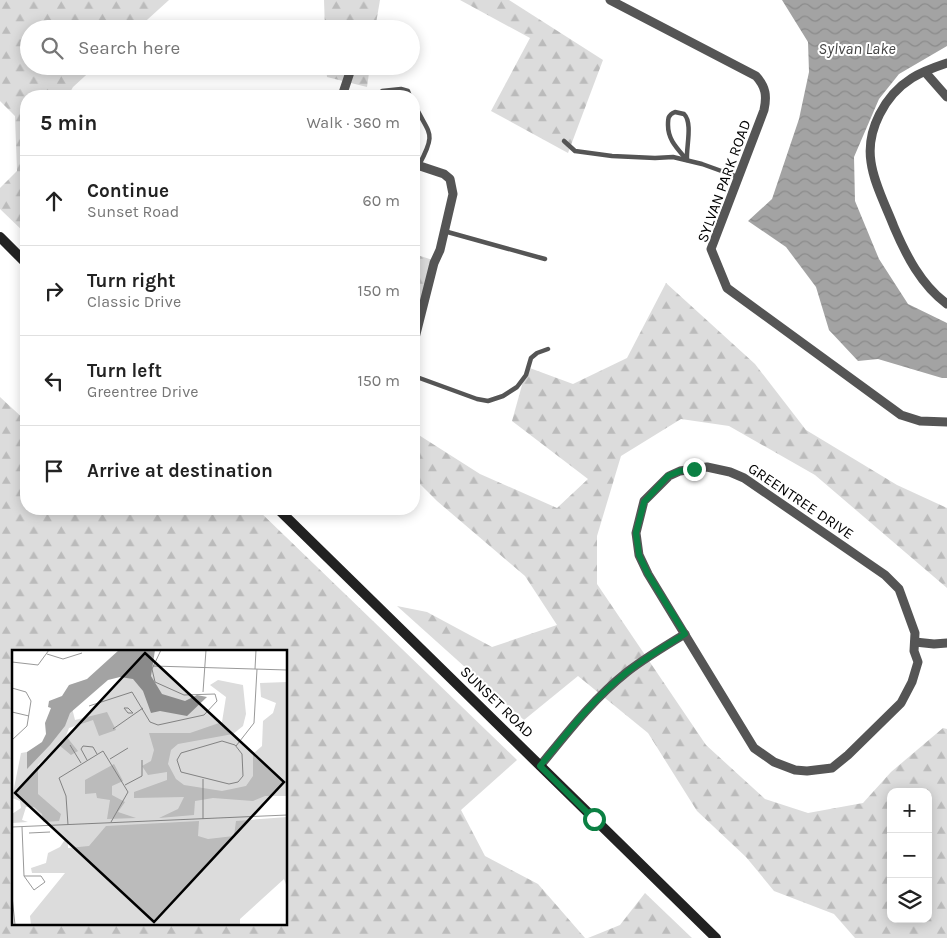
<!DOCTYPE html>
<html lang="en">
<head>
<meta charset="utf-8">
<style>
	:root { --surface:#fff; --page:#f6f6f6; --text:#222; --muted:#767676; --line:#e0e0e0 }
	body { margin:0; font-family:Karla,sans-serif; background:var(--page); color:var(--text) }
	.controls { position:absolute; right:15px; bottom:15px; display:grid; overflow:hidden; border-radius:10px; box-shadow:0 2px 12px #0003 }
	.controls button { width:45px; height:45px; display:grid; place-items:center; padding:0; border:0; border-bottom:1px solid var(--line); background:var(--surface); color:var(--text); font:25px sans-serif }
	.stop { position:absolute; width:15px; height:15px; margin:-11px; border:4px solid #0b8043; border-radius:50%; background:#fff }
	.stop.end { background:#0b8043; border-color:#fff; box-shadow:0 1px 5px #0008 }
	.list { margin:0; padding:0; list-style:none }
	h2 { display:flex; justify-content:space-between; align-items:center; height:65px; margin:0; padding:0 20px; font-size:21px }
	h2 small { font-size:16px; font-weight:400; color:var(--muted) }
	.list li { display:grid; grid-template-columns:32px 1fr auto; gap:15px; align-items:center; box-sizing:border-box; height:90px; padding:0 20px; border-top:1px solid var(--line) }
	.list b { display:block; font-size:19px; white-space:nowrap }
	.list p { margin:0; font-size:16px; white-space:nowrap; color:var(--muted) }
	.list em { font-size:16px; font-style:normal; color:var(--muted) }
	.icon { flex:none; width:28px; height:28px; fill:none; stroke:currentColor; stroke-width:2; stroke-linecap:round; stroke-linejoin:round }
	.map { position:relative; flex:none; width:947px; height:938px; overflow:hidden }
	.search { position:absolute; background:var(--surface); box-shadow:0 2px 12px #0003; left:20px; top:20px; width:400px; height:55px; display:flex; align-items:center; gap:12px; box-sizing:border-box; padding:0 18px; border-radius:28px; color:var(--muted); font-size:19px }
	.panel { position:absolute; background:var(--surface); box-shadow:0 2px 12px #0003; left:20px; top:90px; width:400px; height:425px; border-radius:20px }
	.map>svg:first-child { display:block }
	.forest { fill:url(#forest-firs); fill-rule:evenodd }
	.water { fill:url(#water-waves) }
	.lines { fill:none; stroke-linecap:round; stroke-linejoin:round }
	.lane { stroke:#555; stroke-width:4.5 }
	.street { stroke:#555; stroke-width:9 }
	.secondary { stroke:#222; stroke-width:10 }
	.route { stroke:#0b8043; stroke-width:6 }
	.labels { text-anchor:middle; stroke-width:4; stroke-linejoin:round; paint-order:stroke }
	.street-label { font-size:15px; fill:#000; stroke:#fff }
	.water-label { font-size:16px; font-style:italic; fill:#444; stroke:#fff }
	.inset-road { fill:none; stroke:#999; stroke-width:1 }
	.view { fill:#000; fill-opacity:0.15; stroke:#000; stroke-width:2.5 }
	.inset-edge { fill:none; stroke:#000; stroke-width:2.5 }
</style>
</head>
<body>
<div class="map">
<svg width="947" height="938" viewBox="0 0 947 938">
	<defs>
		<pattern id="forest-firs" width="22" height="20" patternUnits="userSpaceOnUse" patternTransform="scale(1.25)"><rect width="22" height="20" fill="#dcdcdc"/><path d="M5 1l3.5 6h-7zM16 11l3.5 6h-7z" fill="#bbb"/></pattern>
		<pattern id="water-waves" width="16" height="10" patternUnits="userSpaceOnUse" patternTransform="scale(1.25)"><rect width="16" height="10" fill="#a3a3a3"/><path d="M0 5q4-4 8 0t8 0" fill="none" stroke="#8b8b8b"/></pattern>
	</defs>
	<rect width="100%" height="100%" fill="#fff"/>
	<g class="forest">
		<polygon points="0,0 169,0 137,29 29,29 29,66 96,66 73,87 68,96 26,96 26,234 0,209 0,188 17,171 15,116 0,101"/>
		<polygon points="324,0 380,0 375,29 325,29"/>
		<polygon points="460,0 509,0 603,60 568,153 491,111 530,38"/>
		<polygon points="326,66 370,66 367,87 327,77"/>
		<polygon points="414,254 436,261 414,338"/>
		<path d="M666 283 755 364 806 430 897 485 947 508V588L815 475 729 426 681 419 621 456 597 536V584L706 745 765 799 808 813 863 803 891 772 943 728 947 729V938H855L834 914 774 891 746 857 697 811 648 733 578 676 524 720 397 606 427 612 492 647 557 625 525 576 437 501 414 478V432L480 474 557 508 588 479 512 421 527 367 573 384 627 358ZM891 792H928V919H891Z"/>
		<path d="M0 397 26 421V509H257L517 760 461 810 485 856 538 884 585 938H0ZM14 652H286V924H14Z"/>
		<polygon points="645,893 692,938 588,938 620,925"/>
	</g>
	<polygon class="water" points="782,0 947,0 947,46 899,74 879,99 854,157 855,201 879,259 908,304 947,323 947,378 942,378 878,359 858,361 829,330 816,287 786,247 748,221 772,199 799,119 809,72 808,42"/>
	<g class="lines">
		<g class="lane">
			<polyline points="380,96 382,91 401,89 408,91 410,96"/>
			<path d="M414 103C428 135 438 130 419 165"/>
			<path d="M675 112 684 114C693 123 686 147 687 160 677 148 668 140 668 125 668 118 668 115 675 112Z"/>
			<polyline points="564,141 575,151 612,156 655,158 673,157 702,164 738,177"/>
			<polyline points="444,231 545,259"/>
			<polyline points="414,376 477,399 488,401 503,396 517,387 526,375 531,358 537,353 548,349"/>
		</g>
		<g class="street">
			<path d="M610 0 756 76C766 87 767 96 764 110L711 249 727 288 901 415 920 421 947 422"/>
			<path d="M947 63C935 67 923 71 912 78 885 95 866 130 871 162 874 184 886 206 894 227 906 255 921 285 947 304"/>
			<polyline points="925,72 947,97"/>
			<polyline points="342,96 352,66"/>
			<polyline points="414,164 444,174 450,179 453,194 440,250 434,263 414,342"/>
			<polygon points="707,467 730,472 744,478 885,575 899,589 915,633 914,651 918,662 912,682 901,703 848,755 832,768 807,771 795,770 774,762 754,748 648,574 639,555 636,533 644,501 669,476 680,471"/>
			<polyline points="915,642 934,644 947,643"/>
			<path d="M540 766C567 733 593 699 627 672 645 658 665 646 685 634"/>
		</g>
		<g class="secondary">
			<polyline points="0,237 26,263"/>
			<polyline points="278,509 716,938"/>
		</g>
	</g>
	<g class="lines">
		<path class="route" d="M594 819 540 766C567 733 593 699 627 672 645 658 665 646 685 634L648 574 639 555 636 533 644 502 668 476 680 471 694 469"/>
	</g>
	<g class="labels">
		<g class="street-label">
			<text transform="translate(724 181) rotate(-70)" y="5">SYLVAN PARK ROAD</text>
			<text transform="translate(801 501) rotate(34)" y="5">GREENTREE DRIVE</text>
			<text transform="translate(497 702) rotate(44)" y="5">SUNSET ROAD</text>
		</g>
		<g class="water-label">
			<text x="857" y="54">Sylvan Lake</text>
		</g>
	</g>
	<g transform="translate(12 650)">
		<rect width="275" height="275" fill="#fff"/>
		<path d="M206 30 231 35 234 64 231 76 221 84 166 94 159 100 156 114 164 129 172 135 210 141 234 136 241 126V104L250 96 251 71 261 63 264 53 249 47 248 33 275 32V146H253L241 151 201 148 183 151 182 165 147 168 166 159 172 147 122 148V142L155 130V122L136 125 130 116 139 111 142 100 137 83H178L210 72 214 47 198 35ZM60 58 63 70 95 62 104 80 87 86 81 70 57 78 54 86 66 101 59 105 47 95 26 115V144L49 164 47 171 31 172 30 164 22 157H14L10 170 16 172 0 173V164L9 158 8 151 0 148 9 103 15 102 20 111ZM102 114 111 131 100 136V145L113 152 106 162 124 168 95 169 98 150 85 148 84 143 73 144V130ZM275 167V237L272 229 228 269V275H19L18 266 53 223H20L19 218 34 213 36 203 48 197 52 191 56 190V198L77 196 94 176 187 171 186 186 196 189 222 186 224 171Z" fill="#dcdcdc"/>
		<path d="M107 0H143L139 26 150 44 173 51 185 45 195 47 175 66 148 61 139 63 131 41 121 29 108 27 96 30 58 63 53 76 38 95 15 119V102L30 92 34 84 33 73 39 58 36 57 37 51 50 46 57 35 75 29Z" fill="#a3a3a3"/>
		<path class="inset-road" d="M35 4 51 9 70 3M0 12 26 15 37 0M141 16 275 20M243 19 244 0M0 38 14 42 19 51 15 76 0 90M191 42 194 0M77 56 120 42 138 72 146 75 192 65 205 51 203 44 172 45 143 32 140 19 149 0M112 58H116L121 63H116ZM0 62 17 66M101 79 131 58M210 91 223 95 230 104 231 126 226 132 217 134 169 122 165 110 169 103ZM58 95 69 113M224 96 242 73 245 19M98 109 116 98M75 110 69 99 71 96 81 97 85 104M113 135 130 126V110M191 169V129M56 175 54 146 47 128 91 101 116 142 99 172M0 177 275 165M10 177 12 226 22 240 33 232 29 226H12M17 183 38 182M0 246 3 275"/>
		<path class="view" d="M133 3 272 132 142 272 3 143Z"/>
		<rect width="275" height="275" class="inset-edge"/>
	</g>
</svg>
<div class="controls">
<button>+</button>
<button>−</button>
<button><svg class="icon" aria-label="layers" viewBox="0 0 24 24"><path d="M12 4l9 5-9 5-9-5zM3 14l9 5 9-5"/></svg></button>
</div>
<div class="stop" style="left:594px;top:819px"></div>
<div class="stop end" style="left:694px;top:469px"></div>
<div class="search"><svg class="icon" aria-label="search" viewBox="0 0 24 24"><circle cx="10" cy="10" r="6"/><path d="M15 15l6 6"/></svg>Search here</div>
<section class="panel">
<h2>5 min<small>Walk · 360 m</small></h2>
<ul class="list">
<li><svg class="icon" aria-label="ahead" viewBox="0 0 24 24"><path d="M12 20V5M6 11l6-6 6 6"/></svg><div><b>Continue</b><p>Sunset Road</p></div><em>60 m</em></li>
<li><svg class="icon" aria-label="right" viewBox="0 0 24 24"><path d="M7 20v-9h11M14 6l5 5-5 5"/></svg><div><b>Turn right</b><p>Classic Drive</p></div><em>150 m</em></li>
<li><svg class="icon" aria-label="left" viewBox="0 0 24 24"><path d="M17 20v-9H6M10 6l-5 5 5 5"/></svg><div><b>Turn left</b><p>Greentree Drive</p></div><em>150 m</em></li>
<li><svg class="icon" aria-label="arrive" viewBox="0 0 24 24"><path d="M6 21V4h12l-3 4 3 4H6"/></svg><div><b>Arrive at destination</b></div></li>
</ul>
</section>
</div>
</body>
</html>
